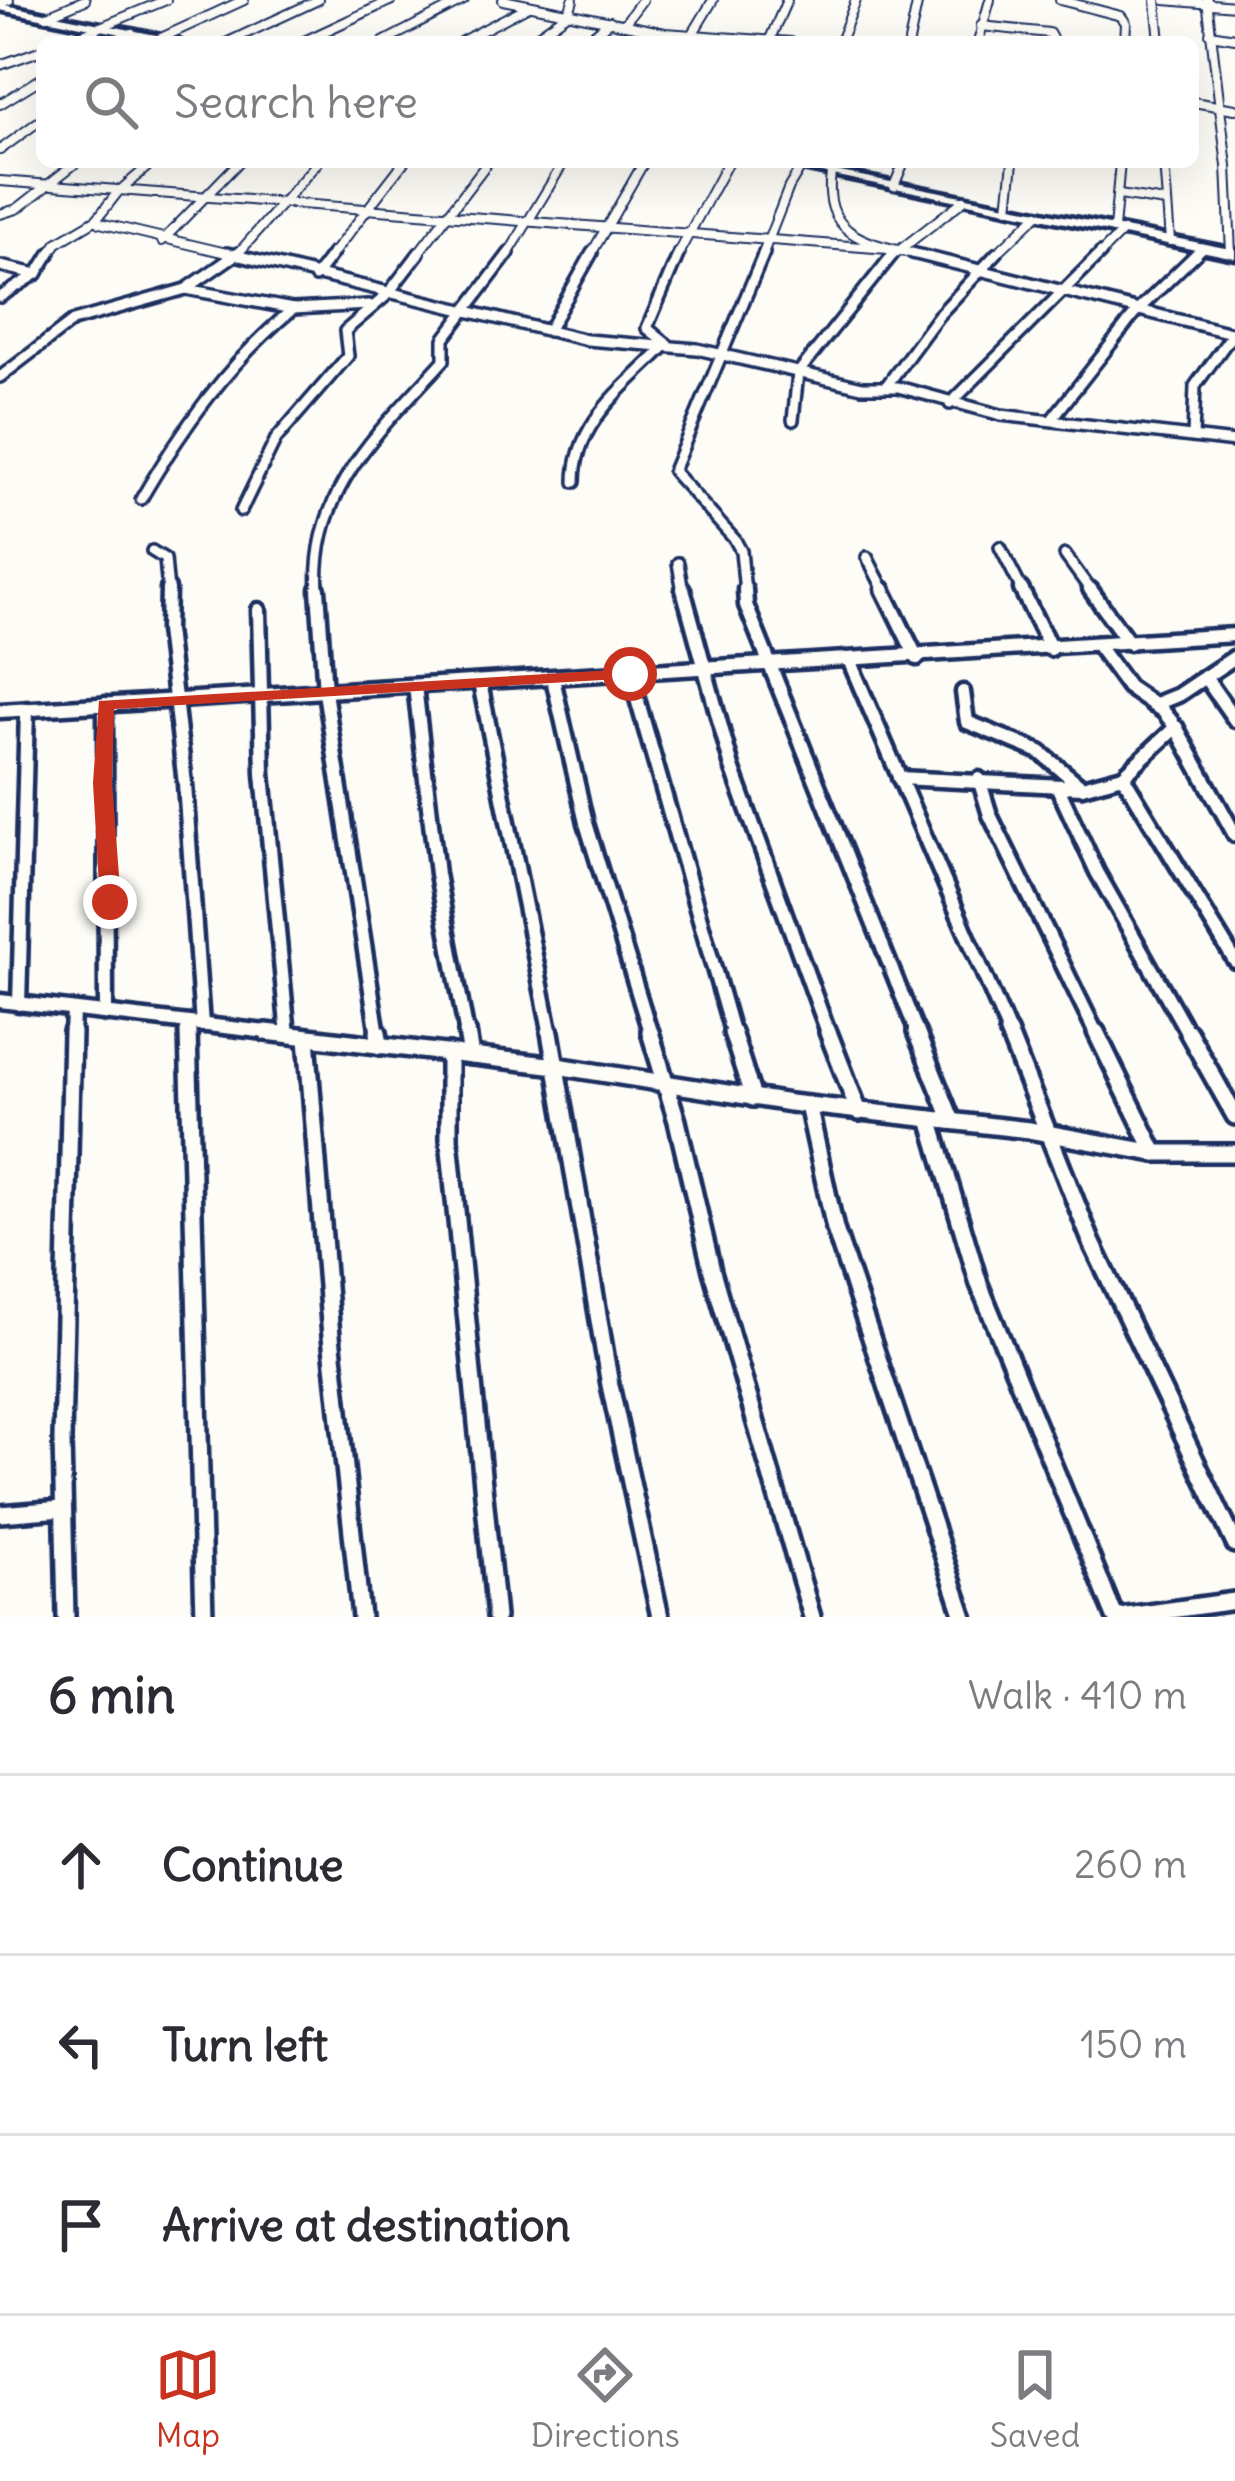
<!DOCTYPE html>
<html lang="en">
<head>
<meta charset="utf-8">
<style>
	:root { --surface:#fff; --page:#f7f7f7; --text:#2b2b33; --muted:#7c7c81; --line:#e1e1e2; --accent:#c8321e }
	body { margin:0; font-family:Delius,sans-serif; background:var(--page); color:var(--text) }
	.stop { position:absolute; width:36px; height:36px; margin:-27px; border:9px solid #c8321e; border-radius:50%; background:#fff }
	.stop.end { background:#c8321e; border-color:#fff; box-shadow:0 3px 12px #0008 }
	.list { margin:0; padding:0; list-style:none }
	h2 { display:flex; justify-content:space-between; align-items:center; height:156px; margin:0; padding:0 48px; font-size:51px }
	h2 small { font-size:39px; font-weight:400; color:var(--muted) }
	.list li { display:grid; grid-template-columns:78px 1fr auto; gap:36px; align-items:center; box-sizing:border-box; height:180px; padding:0 48px; border-top:3px solid var(--line) }
	.list b { display:block; font-size:45px; white-space:nowrap }
	.list em { font-size:39px; font-style:normal; color:var(--muted) }
	.icon { flex:none; width:66px; height:66px; fill:none; stroke:currentColor; stroke-width:2; stroke-linecap:round; stroke-linejoin:round }
	.map { position:relative; flex:none; width:1235px; height:1617px; overflow:hidden }
	.search { position:absolute; background:var(--surface); box-shadow:0 12px 48px #0002; left:36px; right:36px; top:36px; height:132px; display:flex; align-items:center; gap:30px; box-sizing:border-box; padding:0 42px; border-radius:18px; color:var(--muted); font-size:45px }
	.sheet { height:696px; background:var(--surface) }
	nav { display:flex; justify-content:space-around; align-items:center; box-sizing:border-box; height:168px; border-top:3px solid var(--line); background:var(--surface); font-size:33px; color:var(--muted) }
	nav a { display:grid; justify-items:center; gap:6px }
	nav .on { color:var(--accent) }
	.map>svg:first-child { display:block }
	.lines { fill:none; stroke-linecap:round; stroke-linejoin:round }
	.street-far3-casing { stroke:#1b2f5e; stroke-width:12 }
	.street-far2-casing { stroke:#1b2f5e; stroke-width:16 }
	.street-far1-casing { stroke:#1b2f5e; stroke-width:21 }
	.street-casing { stroke:#1b2f5e; stroke-width:24 }
	.secondary-casing { stroke:#1b2f5e; stroke-width:9 }
	.street-far3 { stroke:#fdfcf7; stroke-width:8 }
	.street-far2 { stroke:#fdfcf7; stroke-width:9 }
	.street-far1 { stroke:#fdfcf7; stroke-width:12 }
	.street { stroke:#fdfcf7; stroke-width:15 }
	.secondary { fill:#fdfcf7; fill-rule:evenodd }
	.route { fill:#c8321e }
</style>
</head>
<body>
<div class="map">
<svg width="1235" height="1617" viewBox="0 0 1235 1617">
	<rect width="100%" height="100%" fill="#fdfcf7"/>
	<filter id="ink" filterUnits="userSpaceOnUse"><feTurbulence type="fractalNoise" baseFrequency=".00833" numOctaves="2"/><feDisplacementMap in="SourceGraphic" scale="24" xChannelSelector="R" yChannelSelector="G"/><feConvolveMatrix kernelMatrix="1 2 1 2 8 2 1 2 1" color-interpolation-filters="sRGB"/></filter>
	<g filter="url(#ink)">
		<g class="lines">
			<defs>
				<g id="street-far3">
					<polyline points="503,0 665,33 791,42"/>
					<polyline points="1060,0 1121,16 1126,23 1125,42"/>
					<polyline points="1156,0 1160,42"/>
					<polyline points="1165,0 1235,6"/>
					<polyline points="1207,0 1227,166 1231,253"/>
					<polyline points="0,3 9,0"/>
					<polyline points="47,16 85,0"/>
					<polyline points="624,24 642,0"/>
					<polyline points="981,26 1049,33 1054,42"/>
					<polyline points="1210,34 1235,38"/>
					<polyline points="692,35 713,0"/>
					<polyline points="159,39 244,0"/>
					<polyline points="770,39 787,0"/>
					<polyline points="64,42 166,0"/>
					<polyline points="108,42 132,33"/>
					<polyline points="228,42 318,0"/>
					<polyline points="302,42 392,0"/>
					<polyline points="383,42 464,0"/>
					<polyline points="460,42 529,6"/>
					<polyline points="528,42 569,13 573,0"/>
					<polyline points="584,42 610,21"/>
					<polyline points="840,42 856,0"/>
					<polyline points="909,42 918,0"/>
					<polyline points="978,42 990,0"/>
					<polyline points="0,65 42,50"/>
					<polyline points="1193,102 1235,109"/>
					<polyline points="0,104 42,78"/>
					<polyline points="0,150 42,119"/>
					<polyline points="153,162 117,193 97,219 100,223 239,256"/>
					<polyline points="1164,162 1170,241"/>
					<path d="M831 173C821 239 873 244 924 256"/>
					<polyline points="0,181 888,249"/>
					<polyline points="894,186 904,162"/>
					<polyline points="1119,195 1165,202"/>
					<polyline points="1008,208 1013,162"/>
					<polyline points="0,214 17,209 77,162"/>
					<polyline points="1114,229 1120,162"/>
					<polyline points="162,241 239,162"/>
					<polyline points="48,256 57,243 97,219"/>
					<polyline points="236,256 318,162"/>
					<polyline points="331,256 404,162"/>
					<polyline points="416,256 488,162"/>
					<polyline points="507,256 564,162"/>
					<polyline points="590,256 644,162"/>
					<polyline points="677,256 728,162"/>
					<polyline points="762,256 789,187 804,162"/>
					<polyline points="892,256 964,200"/>
					<polyline points="994,256 1038,214"/>
					<polyline points="1098,256 1123,231"/>
					<polyline points="1194,256 1203,248"/>
				</g>
				<g id="street-far2">
					<polyline points="227,253 587,340 697,349 862,387 898,387 1001,415 1235,442"/>
					<polyline points="912,253 1235,334"/>
					<polyline points="0,266 37,274"/>
					<polyline points="315,277 333,253"/>
					<polyline points="186,289 293,309 369,305"/>
					<polyline points="0,297 37,274 50,253"/>
					<polyline points="548,331 592,253"/>
					<polyline points="0,377 73,321 186,289 238,253"/>
					<polyline points="887,385 938,316 997,253"/>
					<polyline points="950,404 1101,253"/>
					<polyline points="1052,419 1137,311 1197,253"/>
					<polyline points="793,420 798,373 894,253"/>
					<polyline points="1193,437 1195,386 1234,332"/>
					<path d="M575 482C575 419 628 386 667 344L647 328 679 253"/>
					<path d="M141 499C183 427 229 362 293 309"/>
					<polyline points="241,511 276,439 348,356 345,331 387,295 419,253"/>
					<polyline points="1000,547 1023,592"/>
					<polyline points="152,551 165,559 168,592"/>
					<polyline points="1065,555 1092,592"/>
					<polyline points="867,557 885,592"/>
					<polyline points="678,563 683,592"/>
					<path d="M318 592C311 489 381 430 444 360V339L509 253"/>
					<polyline points="745,592 741,551 735,540 673,471 764,253"/>
				</g>
				<g id="street-far1">
					<polyline points="168,589 167,630 185,784 202,1025"/>
					<polyline points="318,589 325,692 378,1035"/>
					<polyline points="683,589 732,767 829,1035"/>
					<polyline points="745,589 746,605 918,1035"/>
					<polyline points="883,589 917,658"/>
					<polyline points="1021,589 1051,649"/>
					<polyline points="1090,589 1129,643"/>
					<polyline points="259,610 263,774 288,1035"/>
					<polyline points="1098,646 1128,687 1163,711 1176,727 1235,835"/>
					<polyline points="850,662 1010,1035"/>
					<polyline points="630,674 733,1035"/>
					<polyline points="1205,677 1235,720"/>
					<polyline points="553,679 586,823 651,1035"/>
					<polyline points="480,683 551,1035"/>
					<polyline points="415,686 437,874 467,1035"/>
					<polyline points="963,692 967,722 1040,752 1082,787"/>
					<polyline points="105,704 106,1014"/>
					<polyline points="1153,705 1178,695 1235,657"/>
					<polyline points="0,711 1235,635"/>
					<polyline points="1123,776 1235,961"/>
					<polyline points="899,778 1082,787 1123,776 1176,727"/>
					<polyline points="979,779 990,815 1097,1035"/>
					<polyline points="1059,790 1097,872 1189,1035"/>
					<polyline points="0,1001 292,1035"/>
					<polyline points="19,1004 27,709"/>
					<polyline points="188,1023 188,1035"/>
					<polyline points="72,1035 73,1011"/>
				</g>
				<g id="street">
					<polyline points="188,1032 204,1617"/>
					<polyline points="266,1032 557,1066 790,1103 1029,1130 1155,1153 1235,1153"/>
					<polyline points="378,1032 380,1046"/>
					<polyline points="467,1032 471,1056"/>
					<polyline points="550,1032 610,1385 660,1617"/>
					<polyline points="650,1032 677,1121 712,1271 812,1617"/>
					<polyline points="732,1032 753,1098"/>
					<polyline points="828,1032 859,1112"/>
					<polyline points="916,1032 952,1121"/>
					<polyline points="1008,1032 1091,1241 1235,1544"/>
					<polyline points="1096,1032 1155,1153"/>
					<polyline points="1188,1032 1235,1116"/>
					<polyline points="307,1038 331,1336 361,1617"/>
					<polyline points="449,1053 449,1139 496,1617"/>
					<polyline points="808,1105 835,1229 964,1617"/>
					<polyline points="930,1119 979,1284 1115,1617"/>
					<polyline points="0,1514 62,1509"/>
					<polyline points="66,1617 62,1440 72,1032"/>
					<polyline points="1120,1617 1235,1601"/>
				</g>
				<g id="secondary">
					<polygon points="0,4 176,39 181,42 162,42 0,10"/>
					<polygon points="769,162 790,162 1235,250 1235,258"/>
				</g>
			</defs>
			<use href="#street-far3" class="street-far3-casing"/>
			<use href="#street-far2" class="street-far2-casing"/>
			<use href="#street-far1" class="street-far1-casing"/>
			<use href="#street" class="street-casing"/>
			<use href="#secondary" class="secondary-casing"/>
			<use href="#street-far3" class="street-far3"/>
			<use href="#street-far2" class="street-far2"/>
			<use href="#street-far1" class="street-far1"/>
			<use href="#street" class="street"/>
			<use href="#secondary" class="secondary"/>
		</g>
	</g>
	<polygon class="route" points="630,669 636,671 636,678 114,709 112,783 121,902 110,909 100,902 93,783 99,701"/>
</svg>
<div class="stop" style="left:630px;top:674px"></div>
<div class="stop end" style="left:110px;top:902px"></div>
<div class="search"><svg class="icon" aria-label="search" viewBox="0 0 24 24"><circle cx="10" cy="10" r="6"/><path d="M15 15l6 6"/></svg>Search here</div>
</div>
<section class="sheet">
<h2>6 min<small>Walk · 410 m</small></h2>
<ul class="list">
<li><svg class="icon" aria-label="ahead" viewBox="0 0 24 24"><path d="M12 20V5M6 11l6-6 6 6"/></svg><div><b>Continue</b></div><em>260 m</em></li>
<li><svg class="icon" aria-label="left" viewBox="0 0 24 24"><path d="M17 20v-9H6M10 6l-5 5 5 5"/></svg><div><b>Turn left</b></div><em>150 m</em></li>
<li><svg class="icon" aria-label="arrive" viewBox="0 0 24 24"><path d="M6 21V4h12l-3 4 3 4H6"/></svg><div><b>Arrive at destination</b></div></li>
</ul>
</section>
<nav>
<a class="on"><svg class="icon" aria-label="map" viewBox="0 0 24 24"><path d="M3 6l6-2 6 2 6-2v14l-6 2-6-2-6 2zM9 4v14M15 6v14"/></svg>Map</a>
<a><svg class="icon" aria-label="directions" viewBox="0 0 24 24"><path d="M12 3l9 9-9 9-9-9zM9 14v-3h6M13 9l2 2-2 2"/></svg>Directions</a>
<a><svg class="icon" aria-label="saved" viewBox="0 0 24 24"><path d="M7 4h10v16l-5-4-5 4z"/></svg>Saved</a>
</nav>
</body>
</html>
